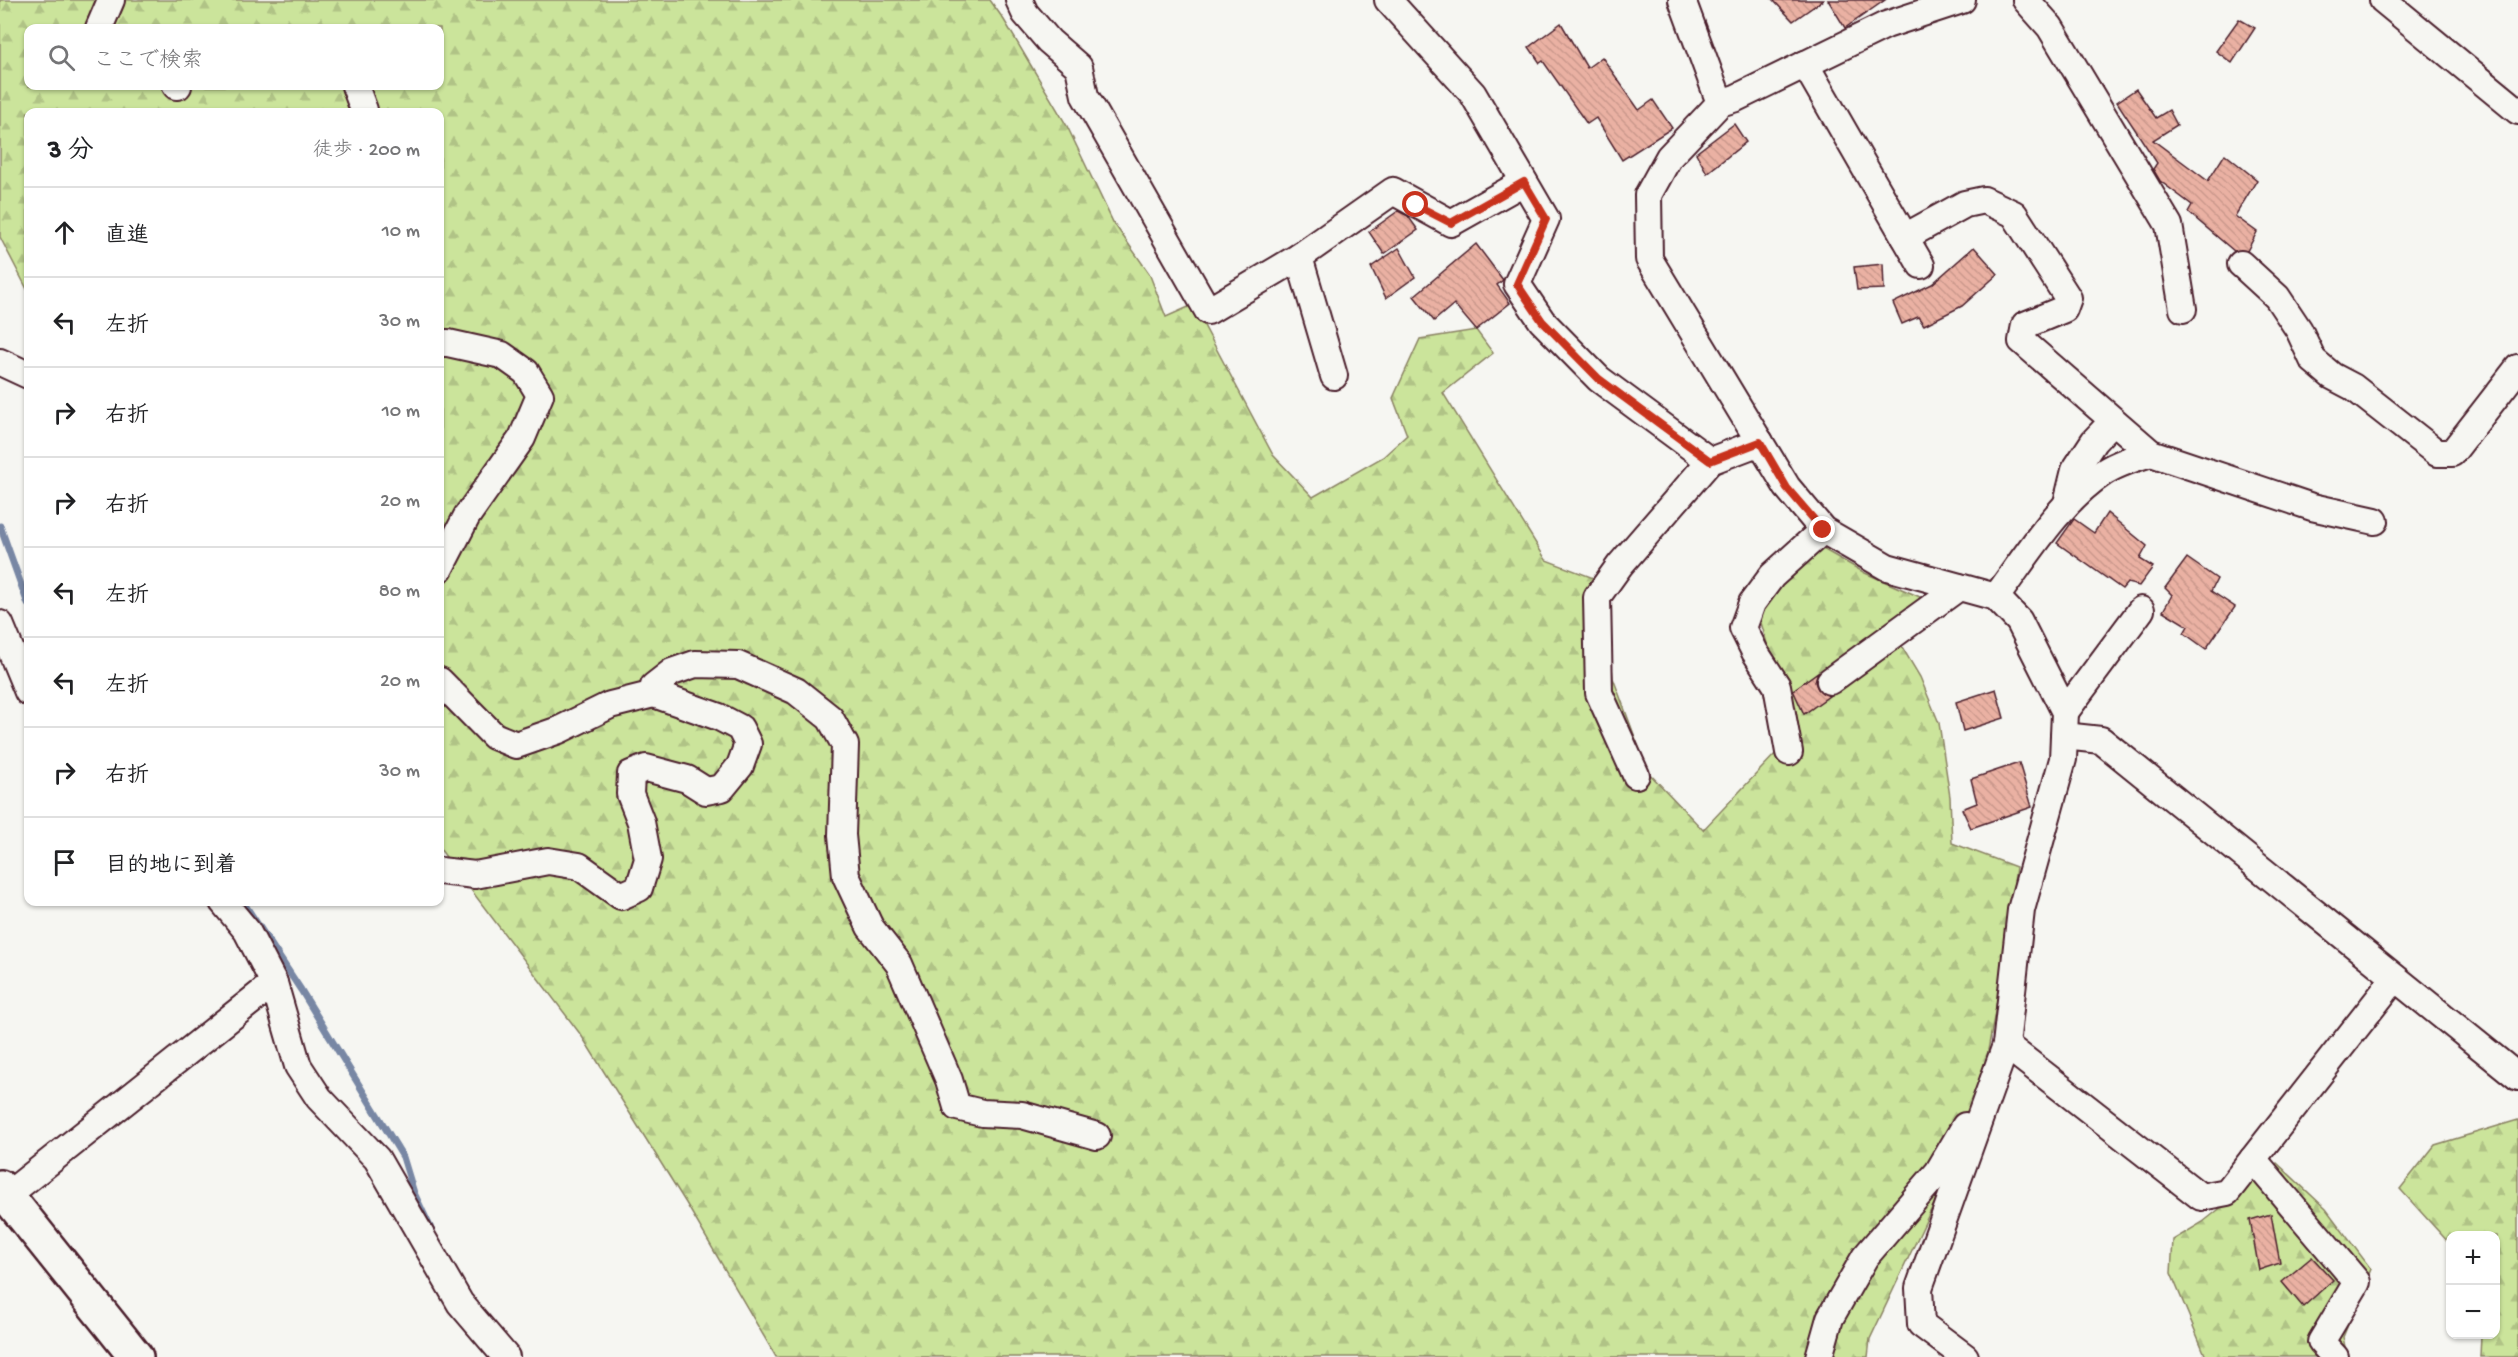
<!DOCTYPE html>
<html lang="ja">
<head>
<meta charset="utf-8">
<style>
	:root { --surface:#fff; --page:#f2f2f2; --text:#202124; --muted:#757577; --line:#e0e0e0 }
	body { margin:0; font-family:"Gochi Hand","Klee One",sans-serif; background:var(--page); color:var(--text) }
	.controls { position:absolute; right:18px; bottom:18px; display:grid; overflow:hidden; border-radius:12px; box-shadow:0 2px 4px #0004 }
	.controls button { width:54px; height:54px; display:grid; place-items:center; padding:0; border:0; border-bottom:2px solid var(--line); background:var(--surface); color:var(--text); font:30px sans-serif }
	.stop { position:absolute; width:18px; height:18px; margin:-14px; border:4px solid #c8321e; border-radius:50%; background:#fff }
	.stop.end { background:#c8321e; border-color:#fff; box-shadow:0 2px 6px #0008 }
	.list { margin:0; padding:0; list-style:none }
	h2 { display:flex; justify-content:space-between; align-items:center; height:78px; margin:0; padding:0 24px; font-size:26px }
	h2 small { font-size:20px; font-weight:400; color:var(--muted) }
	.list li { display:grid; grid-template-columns:39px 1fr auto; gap:18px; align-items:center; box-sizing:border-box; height:90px; padding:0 24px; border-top:2px solid var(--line) }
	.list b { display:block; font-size:22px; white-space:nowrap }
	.list em { font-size:20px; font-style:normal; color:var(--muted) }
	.icon { flex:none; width:33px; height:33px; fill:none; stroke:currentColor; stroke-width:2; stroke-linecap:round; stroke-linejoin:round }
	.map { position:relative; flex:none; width:2518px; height:1357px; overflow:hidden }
	.search { position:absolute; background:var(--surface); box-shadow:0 2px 4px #0004; left:24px; top:24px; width:420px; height:66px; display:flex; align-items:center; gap:15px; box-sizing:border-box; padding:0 21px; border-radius:12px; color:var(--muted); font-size:22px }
	.panel { position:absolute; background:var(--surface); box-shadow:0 2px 4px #0004; left:24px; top:108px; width:420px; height:798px; border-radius:12px }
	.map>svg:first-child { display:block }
	.forest { fill:url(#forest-firs); stroke:#8a8263; stroke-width:1.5; fill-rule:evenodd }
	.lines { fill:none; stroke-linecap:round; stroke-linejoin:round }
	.stream { stroke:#7887a4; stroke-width:7 }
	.building { fill:url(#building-back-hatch); stroke:#4a1f2b; stroke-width:1.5 }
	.minor-casing { stroke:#4a1f2b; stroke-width:30 }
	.tertiary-casing { stroke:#4a1f2b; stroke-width:38 }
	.minor { stroke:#f6f6f2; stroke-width:26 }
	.tertiary { stroke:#f6f6f2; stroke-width:33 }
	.route { stroke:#c8321e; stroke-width:8 }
</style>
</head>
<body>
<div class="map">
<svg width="2518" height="1357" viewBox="0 0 2518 1357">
	<defs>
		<pattern id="forest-firs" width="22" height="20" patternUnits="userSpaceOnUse" patternTransform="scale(1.5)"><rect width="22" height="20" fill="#cbe49b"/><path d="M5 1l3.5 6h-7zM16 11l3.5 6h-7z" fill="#b0c386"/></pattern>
		<pattern id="building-back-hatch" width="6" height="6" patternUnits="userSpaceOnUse" patternTransform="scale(1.5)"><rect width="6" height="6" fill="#eab1a3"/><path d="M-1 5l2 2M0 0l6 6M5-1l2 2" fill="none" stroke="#ca988c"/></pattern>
	</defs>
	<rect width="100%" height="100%" fill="#f6f6f2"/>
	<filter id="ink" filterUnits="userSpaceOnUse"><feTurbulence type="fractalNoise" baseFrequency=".0167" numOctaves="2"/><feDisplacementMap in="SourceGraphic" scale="12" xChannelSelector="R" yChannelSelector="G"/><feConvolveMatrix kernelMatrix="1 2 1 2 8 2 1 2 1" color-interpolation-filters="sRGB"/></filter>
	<g filter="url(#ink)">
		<g class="forest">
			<path d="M0 0H990L1004 20 1067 126 1113 222 1149 273 1166 317 1193 305 1273 455 1313 497 1383 457 1407 435 1393 398 1420 339 1476 330 1493 353 1443 393 1546 560 1604 582 1613 678 1648 772 1703 830 1778 751 1791 697 1768 647 1760 619 1780 578 1823 549 1865 573 1920 597 1899 642 1920 677 1939 723 1950 797 1952 843 2016 867 2000 985 1984 1072 1939 1193 1870 1339 1868 1357H776L686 1203 581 1035 440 849V112H28V291L0 237ZM28 28H440V86H28Z"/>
			<polygon points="2518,1120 2518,1357 2480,1357 2481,1335 2496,1334 2496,1236 2450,1236 2450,1244 2400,1189 2435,1145"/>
			<polygon points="2277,1163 2326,1209 2371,1269 2343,1337 2347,1357 2206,1357 2171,1273 2173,1240 2203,1222"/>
		</g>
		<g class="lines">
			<g class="stream">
				<polyline points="0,526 28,604"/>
				<polyline points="243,902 301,990 403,1157 414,1193 432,1231"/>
			</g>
		</g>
		<g class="building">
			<polygon points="1773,0 1823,0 1793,21"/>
			<polygon points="1828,0 1885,0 1845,28"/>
			<polygon points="2239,19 2255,28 2232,63 2216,51"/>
			<polygon points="1561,23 1587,68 1602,57 1639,110 1653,100 1672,128 1622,160 1596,118 1587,124 1543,61 1540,63 1529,47"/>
			<polygon points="2136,89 2156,118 2169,110 2177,125 2153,140 2208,181 2225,154 2257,180 2235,216 2257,232 2247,251 2234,251 2188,212 2192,205 2160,181 2153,169 2157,163 2117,102"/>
			<polygon points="1734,124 1746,142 1707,173 1696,153"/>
			<polygon points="1398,211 1408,216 1418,230 1384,254 1369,232"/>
			<polygon points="1476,244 1503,280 1497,285 1510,303 1476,330 1454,304 1434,321 1414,296"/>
			<polygon points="1974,247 1998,274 1962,306 1924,325 1918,317 1902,324 1893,303 1932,284"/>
			<polygon points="1399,248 1415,277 1386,298 1371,267"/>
			<polygon points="1883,264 1884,289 1857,290 1854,267"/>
			<polygon points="2107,513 2147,546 2140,559 2153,567 2139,586 2127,583 2122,589 2057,543 2074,519 2094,533"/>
			<polygon points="2187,558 2217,579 2211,591 2235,607 2206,649 2184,633 2188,626 2163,611 2172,595 2165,588"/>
			<polygon points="1818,672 1815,682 1818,689 1829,696 1804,714 1793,690"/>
			<polygon points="1996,689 2004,718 1963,731 1956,702"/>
			<polygon points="2019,763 2032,807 1971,828 1962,809 1977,803 1971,779"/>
			<polygon points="2271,1214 2280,1263 2259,1270 2250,1220"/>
			<polygon points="2312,1257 2333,1280 2303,1307 2282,1282"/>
		</g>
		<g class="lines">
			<defs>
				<g id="minor">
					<polyline points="1019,0 1025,13 1049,41 1079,67 1085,96 1208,311 1299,257"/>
					<polyline points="1388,0 1473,94 1546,219 1517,284 1542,321 1599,379 1710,461 1760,442"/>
					<polyline points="1682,0 1720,103"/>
					<polyline points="1962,0 1886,25 1736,98 1720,103 1669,157 1648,195 1649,259 1787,487 1823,530 1887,567 1996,597 2019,621 2065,712 2063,759 2021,910 2006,1045 1919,1288 1921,1324 1965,1357"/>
					<polyline points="2026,0 2050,27 2169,225 2183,309"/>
					<polyline points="2383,0 2518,111"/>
					<polyline points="99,28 111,0"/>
					<polyline points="1805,64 1921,265"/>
					<polyline points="176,86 178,86"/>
					<polyline points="355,86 364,110 364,112"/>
					<polyline points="1905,237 1965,204 1984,200 2014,214 2068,298 2064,309 2025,325 2022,341 2151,453 2312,507 2375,521"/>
					<polyline points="2241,264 2277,297 2299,330 2313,360 2332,376 2353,387 2437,453 2452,453 2518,368"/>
					<polyline points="440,343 448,343 502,355 526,372 540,395 522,438 467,516 440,568"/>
					<polyline points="0,362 28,375"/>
					<polyline points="1334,376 1299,257 1393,191 1451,223 1524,182"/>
					<polyline points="2067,503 2075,470 2094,441 2113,421"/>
					<path d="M1996 597C2028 554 2059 502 2104 472 2118 463 2135 458 2151 453"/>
					<polyline points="0,624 28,692"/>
					<polyline points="440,681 494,736 516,745 559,730 610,705 654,694"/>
					<polyline points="1830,681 1959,587"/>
					<polyline points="2065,712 2141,610"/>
					<polyline points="2064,736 2101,740 2518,1077"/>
					<polyline points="1789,752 1777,686 1755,652 1743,628 1752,603 1772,576 1823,530"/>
					<polyline points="1636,775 1599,693 1597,597 1620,565 1710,461"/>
					<polyline points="440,871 475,875 548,861 579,866 621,896 639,888 648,859 641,822 630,794 631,774 646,768 687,779 706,791 722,788 740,766 748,744 740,728 719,717 654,694 654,686 672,672 695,664 738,665 796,691 830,718 845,745 842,835 846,876 870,927 899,964 949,1080 957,1107 982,1113 1022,1115 1097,1136"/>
					<polyline points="274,983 298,1066 319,1098 377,1159 460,1303 506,1357"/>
					<polyline points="2006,1045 2201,1197 2227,1192 2395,978"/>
					<polyline points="2253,1159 2357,1282 2321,1342 2335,1357"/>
					<polyline points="0,1201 274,983 247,931 223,902"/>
					<polyline points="1819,1357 1830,1318 1865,1257 1938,1172 1965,1126"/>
				</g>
				<polyline id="tertiary" points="0,1187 136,1357"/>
			</defs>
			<use href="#minor" class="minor-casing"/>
			<use href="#tertiary" class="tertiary-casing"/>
			<use href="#minor" class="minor"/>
			<use href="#tertiary" class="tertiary"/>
		</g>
	</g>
	<g class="lines" filter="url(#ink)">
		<polyline class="route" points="1416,205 1451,223 1524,182 1546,219 1517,284 1542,321 1599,379 1710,461 1760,442 1787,488 1823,530"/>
	</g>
</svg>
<div class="controls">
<button>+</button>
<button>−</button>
</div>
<div class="stop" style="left:1416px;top:205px"></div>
<div class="stop end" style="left:1823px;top:530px"></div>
<div class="search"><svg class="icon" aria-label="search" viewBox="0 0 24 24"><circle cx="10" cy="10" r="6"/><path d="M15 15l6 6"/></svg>ここで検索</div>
<section class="panel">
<h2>3 分<small>徒歩 · 200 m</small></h2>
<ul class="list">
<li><svg class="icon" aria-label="ahead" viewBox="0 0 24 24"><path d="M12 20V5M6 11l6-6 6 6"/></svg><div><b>直進</b></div><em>10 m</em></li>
<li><svg class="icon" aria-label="left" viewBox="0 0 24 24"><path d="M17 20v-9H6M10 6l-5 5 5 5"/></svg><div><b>左折</b></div><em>30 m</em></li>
<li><svg class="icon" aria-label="right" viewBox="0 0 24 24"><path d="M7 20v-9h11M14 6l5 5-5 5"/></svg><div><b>右折</b></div><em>10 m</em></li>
<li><svg class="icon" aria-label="right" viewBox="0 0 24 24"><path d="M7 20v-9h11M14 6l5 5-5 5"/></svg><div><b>右折</b></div><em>20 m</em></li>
<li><svg class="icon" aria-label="left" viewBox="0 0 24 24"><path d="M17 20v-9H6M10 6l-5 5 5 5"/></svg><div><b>左折</b></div><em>80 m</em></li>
<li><svg class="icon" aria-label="left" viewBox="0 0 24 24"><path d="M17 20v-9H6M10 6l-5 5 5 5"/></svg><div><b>左折</b></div><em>20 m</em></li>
<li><svg class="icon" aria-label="right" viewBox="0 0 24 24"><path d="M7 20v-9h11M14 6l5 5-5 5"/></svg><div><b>右折</b></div><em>30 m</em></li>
<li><svg class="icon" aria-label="arrive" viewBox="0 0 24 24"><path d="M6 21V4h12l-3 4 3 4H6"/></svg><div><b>目的地に到着</b></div></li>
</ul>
</section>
</div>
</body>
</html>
